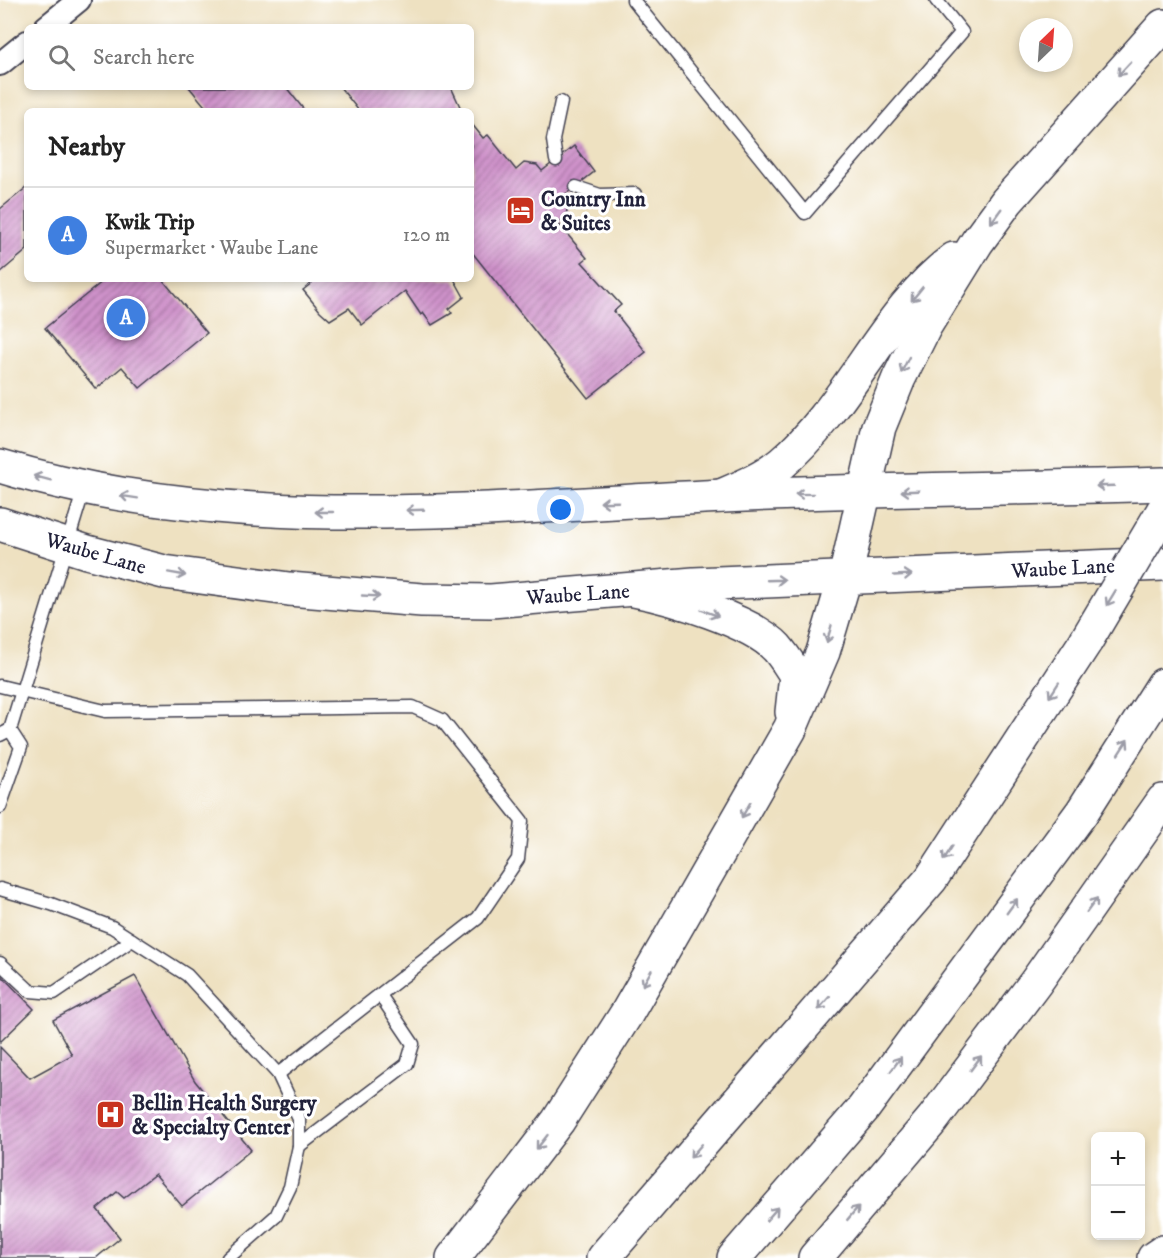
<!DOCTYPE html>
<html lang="en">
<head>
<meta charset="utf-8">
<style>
	:root { --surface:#fff; --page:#f2f2f2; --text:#222; --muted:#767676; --line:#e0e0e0; --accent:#c8321e }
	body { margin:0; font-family:"IM FELL DW Pica",serif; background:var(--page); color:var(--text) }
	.controls { position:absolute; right:18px; bottom:18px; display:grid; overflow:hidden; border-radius:9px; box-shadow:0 3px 9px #0003 }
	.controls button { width:54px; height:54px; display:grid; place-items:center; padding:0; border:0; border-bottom:2px solid var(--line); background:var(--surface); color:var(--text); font:30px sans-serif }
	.compass { position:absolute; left:1019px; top:18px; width:54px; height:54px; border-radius:50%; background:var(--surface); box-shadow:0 3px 9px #0003; rotate:25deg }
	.you { position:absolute; left:561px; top:510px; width:21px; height:21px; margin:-15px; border:4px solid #fff; border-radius:50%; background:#1a73e8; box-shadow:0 0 0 9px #1a73e833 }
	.badge { display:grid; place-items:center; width:39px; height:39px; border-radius:50%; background:var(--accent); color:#fff; font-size:20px; font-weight:700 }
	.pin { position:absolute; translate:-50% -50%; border:3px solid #fff; box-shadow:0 2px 6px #0006 }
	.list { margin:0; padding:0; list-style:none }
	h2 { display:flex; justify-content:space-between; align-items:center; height:78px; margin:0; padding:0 24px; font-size:26px }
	h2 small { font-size:20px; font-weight:400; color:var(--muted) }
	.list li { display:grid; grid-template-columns:39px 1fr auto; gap:18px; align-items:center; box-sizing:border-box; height:96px; padding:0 24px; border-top:2px solid var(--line) }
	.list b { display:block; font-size:22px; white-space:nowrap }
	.list p { margin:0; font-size:20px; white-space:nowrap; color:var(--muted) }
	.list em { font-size:20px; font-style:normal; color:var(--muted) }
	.icon { flex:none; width:33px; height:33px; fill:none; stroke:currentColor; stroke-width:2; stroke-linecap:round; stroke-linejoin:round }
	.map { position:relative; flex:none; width:1163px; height:1258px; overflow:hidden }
	.search { position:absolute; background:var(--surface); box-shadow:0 3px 9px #0003; left:24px; top:24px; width:450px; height:66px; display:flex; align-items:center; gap:15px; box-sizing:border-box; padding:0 21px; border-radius:9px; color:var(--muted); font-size:22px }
	.panel { position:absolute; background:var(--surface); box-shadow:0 3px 9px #0003; left:24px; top:108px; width:450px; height:174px; border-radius:9px }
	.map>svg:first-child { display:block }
	.building { fill:url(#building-hatch) }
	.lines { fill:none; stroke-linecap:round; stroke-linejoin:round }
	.lane-casing { stroke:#413f4f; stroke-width:15 }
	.street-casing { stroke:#413f4f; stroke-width:26 }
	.secondary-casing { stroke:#413f4f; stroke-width:36 }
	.highway-casing { stroke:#413f4f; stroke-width:36 }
	.lane { stroke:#fff; stroke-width:12 }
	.street { stroke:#fff; stroke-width:22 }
	.secondary { stroke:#fff; stroke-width:33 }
	.highway { stroke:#fff; stroke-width:33 }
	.highway-bridge-casing { stroke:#413f4f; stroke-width:36; stroke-linecap:butt }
	.highway-bridge { stroke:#fff; stroke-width:33 }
	.oneway { stroke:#9c9ca7 }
	.labels { text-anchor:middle; stroke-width:6; stroke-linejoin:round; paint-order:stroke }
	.poi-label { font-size:21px; font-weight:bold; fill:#22223b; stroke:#fff; text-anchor:start }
	.street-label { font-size:21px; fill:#22223b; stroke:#fff }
</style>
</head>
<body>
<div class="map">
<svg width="1163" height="1258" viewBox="0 0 1163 1258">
	<defs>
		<pattern id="building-hatch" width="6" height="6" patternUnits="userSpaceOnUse" patternTransform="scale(1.5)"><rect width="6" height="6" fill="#cf92ca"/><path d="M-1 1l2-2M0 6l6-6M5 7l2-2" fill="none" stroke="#a877a5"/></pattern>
	</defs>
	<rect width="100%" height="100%" fill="#fff"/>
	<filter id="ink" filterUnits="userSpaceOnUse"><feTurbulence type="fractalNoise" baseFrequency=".0167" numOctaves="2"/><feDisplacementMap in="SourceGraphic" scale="12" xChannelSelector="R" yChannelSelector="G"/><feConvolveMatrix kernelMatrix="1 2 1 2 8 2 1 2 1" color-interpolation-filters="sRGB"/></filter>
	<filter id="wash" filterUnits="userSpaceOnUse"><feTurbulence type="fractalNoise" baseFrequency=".008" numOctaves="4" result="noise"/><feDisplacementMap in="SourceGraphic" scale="24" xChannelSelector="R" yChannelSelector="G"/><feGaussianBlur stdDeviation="1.35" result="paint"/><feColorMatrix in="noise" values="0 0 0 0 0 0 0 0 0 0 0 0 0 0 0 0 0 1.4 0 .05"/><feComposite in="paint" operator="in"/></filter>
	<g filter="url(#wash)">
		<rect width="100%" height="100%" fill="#eee1c1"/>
		<g id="blocks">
			<g class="building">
				<polygon points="189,87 286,87 305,111 209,111"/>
				<polygon points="340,87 451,87 462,111 359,111"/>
				<polygon points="471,123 483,138 488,135 516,170 524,163 537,165 542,171 574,146 594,172 562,197 568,204 566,216 558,223 587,258 582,262 621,305 614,311 646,352 588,398 471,251"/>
				<polygon points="27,187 27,250 0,273 0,209"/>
				<polygon points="101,279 162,279 207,333 140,388 122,367 96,389 45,328 103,281"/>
				<polygon points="317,279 454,279 464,297 449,309 452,313 432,325 423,313 421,315 405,291 362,325 349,308 330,320 320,311 303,290"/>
				<polygon points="0,974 34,1009 0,1042"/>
				<polygon points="135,976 195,1081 251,1150 182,1206 155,1174 124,1198 117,1192 97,1209 120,1238 96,1258 0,1258 0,1047 30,1078 72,1055 53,1020"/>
			</g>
		</g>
	</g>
	<g filter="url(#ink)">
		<use href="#blocks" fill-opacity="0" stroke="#413f4f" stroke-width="1.5"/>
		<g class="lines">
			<defs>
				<g id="lane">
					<polyline points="633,0 805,213 962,32 936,0"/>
					<polyline points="556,160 553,140 561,102"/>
					<polyline points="576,187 600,195 635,194"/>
					<polyline points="0,686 105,711 413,707 442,720 522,821 518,859 478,918 278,1074"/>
					<polyline points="10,730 84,489"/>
					<polyline points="0,735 10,730 21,747 0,807"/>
					<polyline points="0,889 51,904 112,927 187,975 278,1074 299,1119 299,1146 290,1187 276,1216 228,1258"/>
					<polyline points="0,963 30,991 54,993 132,940"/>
					<polyline points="299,1146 407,1064 413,1044 380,995"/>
				</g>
				<g id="street">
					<polyline points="46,27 79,0"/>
					<polyline points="0,64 27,42"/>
				</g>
				<g id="secondary">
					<path d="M0 466C234 537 482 508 723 496 869 489 1016 489 1163 484"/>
					<polyline points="0,524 87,552 164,572 289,589 422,600 491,601 694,584 1163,564"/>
				</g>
				<g id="highway">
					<path d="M721 496C742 487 764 478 782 463 849 406 885 310 954 259"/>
					<path d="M634 590C671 597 752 621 777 648 784 656 790 666 796 675L792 712"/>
					<polyline points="453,1258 558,1121 627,1013 790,729 823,652 845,578 879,427 899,378 925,326 977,242 1007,201 1163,26"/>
					<polyline points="603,1258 931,879 1086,641"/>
					<polyline points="734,1258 863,1109 1082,812 1163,685"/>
					<polyline points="815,1258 933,1119 1036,982 1163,801"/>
					<polyline points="1154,1258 1163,1252"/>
				</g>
			</defs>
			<use href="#lane" class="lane-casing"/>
			<use href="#street" class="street-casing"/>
			<use href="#secondary" class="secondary-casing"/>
			<use href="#highway" class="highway-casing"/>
			<use href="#lane" class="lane"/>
			<use href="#street" class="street"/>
			<use href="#secondary" class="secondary"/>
			<use href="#highway" class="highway"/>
			<defs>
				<polyline id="highway-bridge" points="1086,641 1163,511"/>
			</defs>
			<use href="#highway-bridge" class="highway-bridge-casing"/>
			<use href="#highway-bridge" class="highway-bridge"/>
		</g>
		<defs><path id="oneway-shaft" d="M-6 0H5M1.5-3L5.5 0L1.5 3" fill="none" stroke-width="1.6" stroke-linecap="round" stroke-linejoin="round" transform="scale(1.5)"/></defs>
		<g class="oneway">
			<use href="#oneway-shaft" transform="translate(1124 69) rotate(133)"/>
			<use href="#oneway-shaft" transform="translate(996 216) rotate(126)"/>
			<use href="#oneway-shaft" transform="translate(917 294) rotate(129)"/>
			<use href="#oneway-shaft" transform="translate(905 365) rotate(116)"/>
			<use href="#oneway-shaft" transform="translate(42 478) rotate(-165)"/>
			<use href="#oneway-shaft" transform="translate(1105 486) rotate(178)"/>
			<use href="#oneway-shaft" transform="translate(910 491) rotate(178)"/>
			<use href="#oneway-shaft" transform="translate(804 494) rotate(179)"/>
			<use href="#oneway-shaft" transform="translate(129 497) rotate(-171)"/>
			<use href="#oneway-shaft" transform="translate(609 502) rotate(178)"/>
			<use href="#oneway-shaft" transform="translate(415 510) rotate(178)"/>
			<use href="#oneway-shaft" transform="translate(324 512) rotate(-180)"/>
			<use href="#oneway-shaft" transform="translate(177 574) rotate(10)"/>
			<use href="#oneway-shaft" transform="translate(903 575) rotate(-3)"/>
			<use href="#oneway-shaft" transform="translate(776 580) rotate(-2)"/>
			<use href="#oneway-shaft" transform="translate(371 596) rotate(3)"/>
			<use href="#oneway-shaft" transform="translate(1111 598) rotate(121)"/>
			<use href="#oneway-shaft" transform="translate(710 613) rotate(20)"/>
			<use href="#oneway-shaft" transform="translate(829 634) rotate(106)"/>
			<use href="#oneway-shaft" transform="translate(1054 690) rotate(123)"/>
			<use href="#oneway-shaft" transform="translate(1123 747) rotate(-57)"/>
			<use href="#oneway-shaft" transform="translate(746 810) rotate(120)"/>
			<use href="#oneway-shaft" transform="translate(948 853) rotate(123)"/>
			<use href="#oneway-shaft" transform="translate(1092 905) rotate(-54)"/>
			<use href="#oneway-shaft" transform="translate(1012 906) rotate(-54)"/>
			<use href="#oneway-shaft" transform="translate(647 978) rotate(120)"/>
			<use href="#oneway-shaft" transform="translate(824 1003) rotate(131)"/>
			<use href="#oneway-shaft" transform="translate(976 1063) rotate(-53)"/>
			<use href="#oneway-shaft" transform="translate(896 1064) rotate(-54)"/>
			<use href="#oneway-shaft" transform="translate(542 1142) rotate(128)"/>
			<use href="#oneway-shaft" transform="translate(696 1151) rotate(131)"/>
			<use href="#oneway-shaft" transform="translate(853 1213) rotate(-50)"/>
			<use href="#oneway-shaft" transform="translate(772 1214) rotate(-49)"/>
		</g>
	</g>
	<defs>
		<symbol id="hotel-square" viewBox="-11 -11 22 22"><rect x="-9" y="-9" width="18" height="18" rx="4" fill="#c8321e" stroke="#fff"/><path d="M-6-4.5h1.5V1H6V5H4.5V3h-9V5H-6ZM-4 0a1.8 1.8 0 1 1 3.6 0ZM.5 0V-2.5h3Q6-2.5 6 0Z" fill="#fff"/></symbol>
		<symbol id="hospital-square" viewBox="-11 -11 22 22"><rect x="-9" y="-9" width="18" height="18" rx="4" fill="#c8321e" stroke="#fff"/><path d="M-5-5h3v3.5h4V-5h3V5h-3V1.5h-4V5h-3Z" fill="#fff"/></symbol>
	</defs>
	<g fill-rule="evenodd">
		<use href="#hotel-square" x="504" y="194" width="33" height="33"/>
		<use href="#hospital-square" x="94" y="1098" width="33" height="33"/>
	</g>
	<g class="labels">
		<g class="poi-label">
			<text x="541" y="206">Country Inn<tspan x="541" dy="24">&amp; Suites</tspan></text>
			<text x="132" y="1110">Bellin Health Surgery<tspan x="132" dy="24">&amp; Specialty Center</tspan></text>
		</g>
		<g class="street-label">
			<text transform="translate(96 553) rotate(16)" y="7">Waube Lane</text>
			<text transform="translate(1063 568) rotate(-3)" y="7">Waube Lane</text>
			<text transform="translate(578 594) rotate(-4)" y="7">Waube Lane</text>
		</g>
	</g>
</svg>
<div class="controls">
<button>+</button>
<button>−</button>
</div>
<svg class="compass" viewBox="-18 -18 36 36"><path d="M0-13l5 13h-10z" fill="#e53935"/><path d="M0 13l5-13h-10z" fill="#767676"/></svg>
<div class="you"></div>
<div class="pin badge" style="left:126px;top:318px;background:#3f7fe0">A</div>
<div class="search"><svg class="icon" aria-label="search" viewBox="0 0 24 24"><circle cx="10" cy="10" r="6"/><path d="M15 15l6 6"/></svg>Search here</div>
<section class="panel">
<h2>Nearby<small></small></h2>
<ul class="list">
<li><span class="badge" style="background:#3f7fe0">A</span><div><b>Kwik Trip</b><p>Supermarket · Waube Lane</p></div><em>120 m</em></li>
</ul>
</section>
</div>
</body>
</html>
